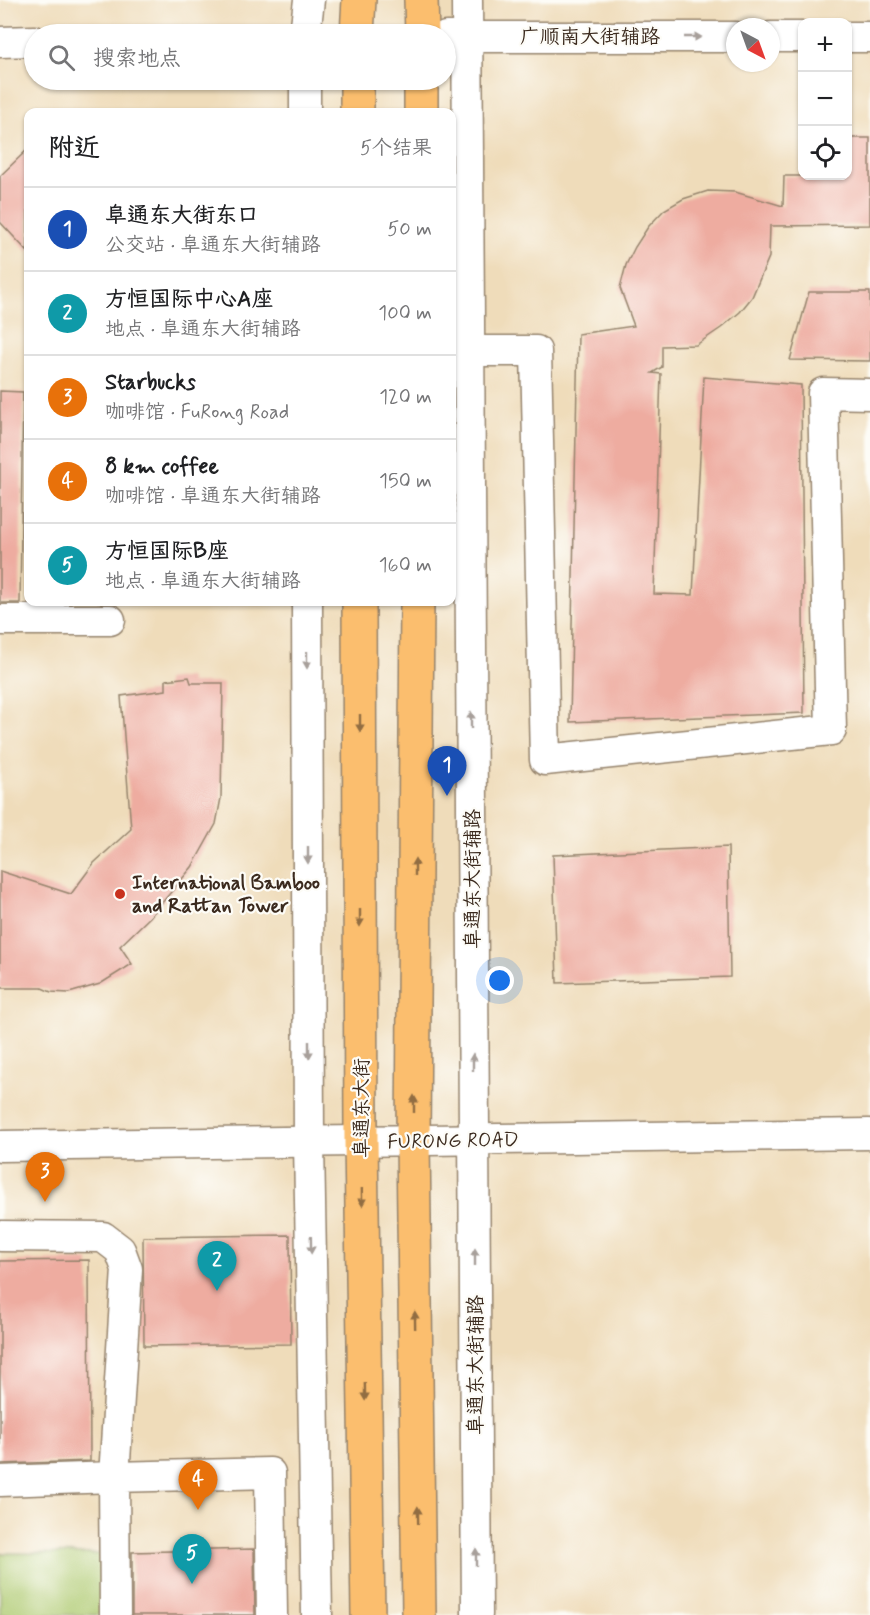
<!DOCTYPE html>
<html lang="zh">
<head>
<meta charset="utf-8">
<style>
	:root { --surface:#fff; --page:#f2f2f2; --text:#202124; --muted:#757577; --line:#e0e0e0; --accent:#0f766e }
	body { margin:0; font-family:Mynerve,"LXGW WenKai TC",sans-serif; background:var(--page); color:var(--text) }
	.controls { position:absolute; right:18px; top:18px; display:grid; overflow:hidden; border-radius:12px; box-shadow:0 2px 4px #0004 }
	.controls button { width:54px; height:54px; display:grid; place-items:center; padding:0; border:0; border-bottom:2px solid var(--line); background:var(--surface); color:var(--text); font:30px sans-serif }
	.compass { position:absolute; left:726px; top:18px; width:54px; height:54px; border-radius:50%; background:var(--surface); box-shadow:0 2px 4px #0004; rotate:139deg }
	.you { position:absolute; left:500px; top:981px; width:21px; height:21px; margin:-15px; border:4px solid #fff; border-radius:50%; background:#1a73e8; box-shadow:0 0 0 9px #1a73e833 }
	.badge { display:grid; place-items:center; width:39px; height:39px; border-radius:50%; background:var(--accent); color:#fff; font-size:20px; font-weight:700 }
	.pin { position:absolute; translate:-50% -50px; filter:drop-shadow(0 2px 3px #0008) }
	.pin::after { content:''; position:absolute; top:32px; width:21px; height:18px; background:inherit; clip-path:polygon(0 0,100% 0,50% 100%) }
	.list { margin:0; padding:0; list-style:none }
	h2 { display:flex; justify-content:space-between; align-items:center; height:78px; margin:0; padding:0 24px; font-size:26px }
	h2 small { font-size:20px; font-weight:400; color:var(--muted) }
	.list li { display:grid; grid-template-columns:39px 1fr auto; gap:18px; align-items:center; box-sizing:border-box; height:84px; padding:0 24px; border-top:2px solid var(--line) }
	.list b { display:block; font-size:22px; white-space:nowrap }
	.list p { margin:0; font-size:20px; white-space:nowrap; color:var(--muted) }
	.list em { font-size:20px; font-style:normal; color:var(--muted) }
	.icon { flex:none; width:33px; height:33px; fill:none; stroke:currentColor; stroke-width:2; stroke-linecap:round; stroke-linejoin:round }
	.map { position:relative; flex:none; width:870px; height:1615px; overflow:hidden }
	.search { position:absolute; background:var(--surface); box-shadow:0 2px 4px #0004; left:24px; top:24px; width:432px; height:66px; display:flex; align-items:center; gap:15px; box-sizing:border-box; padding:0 21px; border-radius:33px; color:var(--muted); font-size:22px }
	.panel { position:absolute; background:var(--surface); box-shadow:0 2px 4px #0004; left:24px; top:108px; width:432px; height:498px; border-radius:12px }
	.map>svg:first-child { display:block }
	.green { fill:#aeca71; stroke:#747a48; stroke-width:1.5 }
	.building { fill:#eeaca0 }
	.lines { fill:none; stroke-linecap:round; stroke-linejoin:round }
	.minor-casing { stroke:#95836c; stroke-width:33 }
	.major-casing { stroke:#95836c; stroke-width:36 }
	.minor { stroke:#fff; stroke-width:30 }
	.major { stroke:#fbbe6e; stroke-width:33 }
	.oneway { fill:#a79f9a }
	.oneway2 { fill:#916d42 }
	.poi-dot { fill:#c8321e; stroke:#fdfcf7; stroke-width:2 }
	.labels { text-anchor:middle; stroke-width:4.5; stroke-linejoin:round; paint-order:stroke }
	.street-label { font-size:20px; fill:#3b2a1e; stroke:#fdfcf7 }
	.poi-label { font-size:20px; font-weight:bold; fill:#3b2a1e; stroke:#fdfcf7; text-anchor:start }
</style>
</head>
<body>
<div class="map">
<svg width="870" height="1615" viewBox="0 0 870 1615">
	<rect width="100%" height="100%" fill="#fdfcf7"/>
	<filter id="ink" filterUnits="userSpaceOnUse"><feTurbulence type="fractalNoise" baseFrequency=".0167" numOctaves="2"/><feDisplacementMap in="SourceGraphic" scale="12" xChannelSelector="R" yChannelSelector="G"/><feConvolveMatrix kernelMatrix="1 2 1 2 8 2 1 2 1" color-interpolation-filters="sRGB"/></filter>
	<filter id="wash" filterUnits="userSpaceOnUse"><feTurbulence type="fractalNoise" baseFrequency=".008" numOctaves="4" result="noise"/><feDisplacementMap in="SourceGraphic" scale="24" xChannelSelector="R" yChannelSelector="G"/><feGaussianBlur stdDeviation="1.35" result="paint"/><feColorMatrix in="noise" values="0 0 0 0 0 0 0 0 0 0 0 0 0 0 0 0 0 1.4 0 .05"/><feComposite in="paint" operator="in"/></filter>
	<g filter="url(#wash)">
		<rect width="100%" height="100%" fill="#efdcba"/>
		<polygon class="green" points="0,1553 101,1554 102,1615 0,1615"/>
		<g id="blocks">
			<g class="building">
				<polygon points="848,138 870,138 870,225 770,226 769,257 752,297 740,312 721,328 696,345 662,346 662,367 652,373 661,374 654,594 693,595 704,377 801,385 804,713 570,722 578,334 634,326 620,288 626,265 635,247 648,227 664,210 683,199 708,191 735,192 783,206 784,176 848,176"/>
				<polygon points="28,149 28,252 0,222 0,176"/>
				<polygon points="809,292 870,292 870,361 790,360"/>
				<polygon points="0,391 23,392 20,603 0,603"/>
				<polygon points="189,677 191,683 223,683 221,798 216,824 192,867 150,917 120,946 132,964 100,984 69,993 51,992 42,988 0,988 0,871 71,894 94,863 131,829 121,696 166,690 166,680"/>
				<polygon points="728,847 730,977 557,983 553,855"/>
				<polygon points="290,1235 291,1344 144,1346 143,1237"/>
				<polygon points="89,1260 90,1461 0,1464 0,1261"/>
				<polygon points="254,1549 255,1615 132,1615 132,1552"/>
			</g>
		</g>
	</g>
	<g filter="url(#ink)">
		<use href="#blocks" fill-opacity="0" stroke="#95836c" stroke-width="1.5"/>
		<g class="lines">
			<defs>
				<g id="minor">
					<polyline points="467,0 477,1615"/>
					<polyline points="305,34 309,0"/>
					<polyline points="446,37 735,37"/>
					<polyline points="771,37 802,37"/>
					<polyline points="848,37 870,37"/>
					<polyline points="0,42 34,41"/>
					<polyline points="305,80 305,112"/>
					<polyline points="469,351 536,351 545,760 831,730 823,393 870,394"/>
					<polyline points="307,602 309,1142 317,1615"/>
					<polyline points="0,620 110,620"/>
					<polyline points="0,1146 870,1134"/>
					<polyline points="0,1236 103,1237 120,1250 127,1269 114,1477 0,1481"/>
					<polyline points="115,1615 114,1477 270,1473 272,1615"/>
				</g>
				<g id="major">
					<polyline points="421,0 422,34"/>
					<polyline points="357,34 359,0"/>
					<polyline points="357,80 357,112"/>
					<polyline points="421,112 421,80"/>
					<polyline points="359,602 361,1141 368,1615"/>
					<polyline points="417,602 413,1140 419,1615"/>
				</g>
			</defs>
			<use href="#minor" class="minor-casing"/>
			<use href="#major" class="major-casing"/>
			<use href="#minor" class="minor"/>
			<use href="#major" class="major"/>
		</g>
		<defs><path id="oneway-solid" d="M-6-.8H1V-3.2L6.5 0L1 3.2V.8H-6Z" transform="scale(1.5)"/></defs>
		<g class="oneway">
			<use href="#oneway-solid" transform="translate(693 37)"/>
			<use href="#oneway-solid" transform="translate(307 660) rotate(90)"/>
			<use href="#oneway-solid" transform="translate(471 720) rotate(-90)"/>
			<use href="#oneway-solid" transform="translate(308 855) rotate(90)"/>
			<use href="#oneway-solid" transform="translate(309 1050) rotate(90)"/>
			<use href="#oneway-solid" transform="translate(473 1062) rotate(-90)"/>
			<use href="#oneway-solid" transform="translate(311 1245) rotate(89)"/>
			<use href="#oneway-solid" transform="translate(475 1257) rotate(-90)"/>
			<use href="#oneway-solid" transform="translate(476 1557) rotate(-90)"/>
		</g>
		<g class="oneway2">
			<use href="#oneway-solid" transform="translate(360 723) rotate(90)"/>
			<use href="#oneway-solid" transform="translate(415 867) rotate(-90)"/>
			<use href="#oneway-solid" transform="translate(360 918) rotate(90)"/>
			<use href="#oneway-solid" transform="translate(414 1104) rotate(-90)"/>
			<use href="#oneway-solid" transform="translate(362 1197) rotate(89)"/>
			<use href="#oneway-solid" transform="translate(415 1320) rotate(-91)"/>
			<use href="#oneway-solid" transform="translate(365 1392) rotate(89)"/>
			<use href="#oneway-solid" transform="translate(418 1515) rotate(-91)"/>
		</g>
	</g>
	<circle class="poi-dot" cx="120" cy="894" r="6"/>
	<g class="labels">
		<g class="street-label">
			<text x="590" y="43">广顺南大街辅路</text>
			<text transform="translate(472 879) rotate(-90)" y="7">阜通东大街辅路</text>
			<text transform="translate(361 1108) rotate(-90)" y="7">阜通东大街</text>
			<text transform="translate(453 1140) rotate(-1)" y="7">FURONG ROAD</text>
			<text transform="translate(475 1365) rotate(-90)" y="7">阜通东大街辅路</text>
		</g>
		<g class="poi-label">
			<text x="132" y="889">International Bamboo<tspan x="132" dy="23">and Rattan Tower</tspan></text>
		</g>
	</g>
</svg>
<div class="controls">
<button>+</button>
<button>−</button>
<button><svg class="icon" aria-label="locate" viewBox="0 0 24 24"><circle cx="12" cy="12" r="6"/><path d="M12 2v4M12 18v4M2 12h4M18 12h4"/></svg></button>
</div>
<svg class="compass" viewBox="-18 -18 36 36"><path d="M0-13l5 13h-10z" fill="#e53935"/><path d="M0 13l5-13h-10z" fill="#757577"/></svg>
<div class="you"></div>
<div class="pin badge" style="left:447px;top:796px;background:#1a4fb4">1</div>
<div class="pin badge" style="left:217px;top:1291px;background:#0f9aa8">2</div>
<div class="pin badge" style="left:45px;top:1202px;background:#e8710a">3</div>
<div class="pin badge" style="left:198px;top:1510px;background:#e8710a">4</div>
<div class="pin badge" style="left:192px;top:1584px;background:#0f9aa8">5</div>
<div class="search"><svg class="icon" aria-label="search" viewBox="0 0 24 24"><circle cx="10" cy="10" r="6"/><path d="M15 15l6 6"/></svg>搜索地点</div>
<section class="panel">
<h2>附近<small>5个结果</small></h2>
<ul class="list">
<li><span class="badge" style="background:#1a4fb4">1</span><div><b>阜通东大街东口</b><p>公交站 · 阜通东大街辅路</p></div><em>50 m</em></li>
<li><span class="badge" style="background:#0f9aa8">2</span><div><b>方恒国际中心A座</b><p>地点 · 阜通东大街辅路</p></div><em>100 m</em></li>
<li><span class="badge" style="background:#e8710a">3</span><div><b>Starbucks</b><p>咖啡馆 · FuRong Road</p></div><em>120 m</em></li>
<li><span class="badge" style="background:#e8710a">4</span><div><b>8 km coffee</b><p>咖啡馆 · 阜通东大街辅路</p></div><em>150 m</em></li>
<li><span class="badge" style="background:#0f9aa8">5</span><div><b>方恒国际B座</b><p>地点 · 阜通东大街辅路</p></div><em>160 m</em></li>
</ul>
</section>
</div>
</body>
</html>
